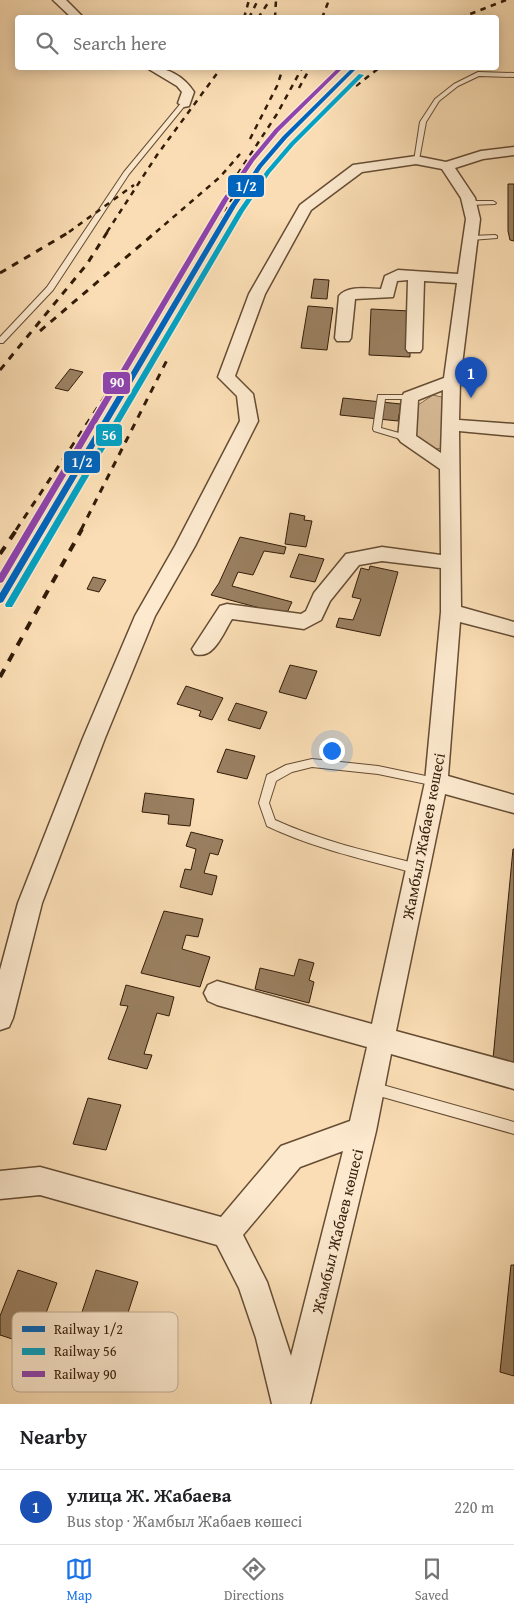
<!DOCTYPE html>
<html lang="en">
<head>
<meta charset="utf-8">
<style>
	:root { --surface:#fff; --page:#f6f6f6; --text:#202124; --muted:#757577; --line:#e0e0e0; --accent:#1a73e8 }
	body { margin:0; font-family:"Gentium Book Plus",serif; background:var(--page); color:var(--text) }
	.you { position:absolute; left:331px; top:750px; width:18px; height:18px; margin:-12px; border:4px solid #fff; border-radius:50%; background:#1a73e8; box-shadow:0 0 0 8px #1a73e833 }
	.badge { display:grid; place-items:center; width:32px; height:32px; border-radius:50%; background:var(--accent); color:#fff; font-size:16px; font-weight:700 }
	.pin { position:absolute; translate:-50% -41px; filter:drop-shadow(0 1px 2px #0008) }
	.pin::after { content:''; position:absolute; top:26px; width:18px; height:15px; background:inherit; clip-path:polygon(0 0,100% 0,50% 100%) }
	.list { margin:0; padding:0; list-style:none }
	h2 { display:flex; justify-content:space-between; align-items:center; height:65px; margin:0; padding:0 20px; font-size:21px }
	h2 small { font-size:16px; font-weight:400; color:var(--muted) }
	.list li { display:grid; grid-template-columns:32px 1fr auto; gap:15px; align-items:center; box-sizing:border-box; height:75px; padding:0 20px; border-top:1px solid var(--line) }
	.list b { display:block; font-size:19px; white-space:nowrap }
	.list p { margin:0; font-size:16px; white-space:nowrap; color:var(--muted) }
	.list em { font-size:16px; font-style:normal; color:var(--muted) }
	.icon { flex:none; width:28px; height:28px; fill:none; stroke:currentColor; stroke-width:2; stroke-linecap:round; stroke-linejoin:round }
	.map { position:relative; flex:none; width:514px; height:1404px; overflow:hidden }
	.search { position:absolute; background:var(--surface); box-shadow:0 2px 12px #0003; left:15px; right:15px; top:15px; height:55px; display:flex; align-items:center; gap:12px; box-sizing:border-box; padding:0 18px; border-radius:5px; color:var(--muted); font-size:19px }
	.sheet { height:140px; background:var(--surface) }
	nav { display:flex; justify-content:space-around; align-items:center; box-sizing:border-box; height:70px; border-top:1px solid var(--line); background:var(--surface); font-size:14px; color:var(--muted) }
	nav a { display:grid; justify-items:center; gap:2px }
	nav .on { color:var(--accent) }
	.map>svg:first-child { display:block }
	.green { fill:#d8bc97; stroke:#866c50 }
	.building { fill:#9a8061; stroke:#331c08 }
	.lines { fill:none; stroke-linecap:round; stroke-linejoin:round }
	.lane-casing { stroke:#654c33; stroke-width:2 }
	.street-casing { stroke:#654c33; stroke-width:3 }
	.lane { fill:#fce9ce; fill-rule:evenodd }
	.street { fill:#fce9ce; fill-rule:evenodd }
	.rail-far2 { stroke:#331c08; stroke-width:2.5; stroke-dasharray:5.5 5.5; stroke-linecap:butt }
	.rail-far1 { stroke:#331c08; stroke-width:3; stroke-dasharray:7 7; stroke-linecap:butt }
	.rail { stroke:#331c08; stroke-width:4; stroke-dasharray:9 9; stroke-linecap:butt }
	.rail-1-casing { stroke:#fce9ce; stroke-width:3 }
	.rail-2-casing { stroke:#fce9ce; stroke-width:3 }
	.rail-3-casing { stroke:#fce9ce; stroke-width:3 }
	.rail-1 { fill:#0065bd; fill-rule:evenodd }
	.rail-2 { fill:#03a2c4; fill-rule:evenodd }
	.rail-3 { fill:#8e44ad; fill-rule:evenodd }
	.labels { text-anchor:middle; stroke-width:4; stroke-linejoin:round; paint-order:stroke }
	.street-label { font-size:16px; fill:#331c08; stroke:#fce9ce }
	.key { fill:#fce9ce; stroke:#c0ac93; stroke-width:1 }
	.key-label { font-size:14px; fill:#331c08 }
	.line-badge { stroke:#fce9ce; stroke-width:2 }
	.badge-label { font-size:14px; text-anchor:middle; font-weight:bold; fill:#fff }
</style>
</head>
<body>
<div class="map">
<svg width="514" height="1404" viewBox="0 0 514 1404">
	<rect width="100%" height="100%" fill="#faddb4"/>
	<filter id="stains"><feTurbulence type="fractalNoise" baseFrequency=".004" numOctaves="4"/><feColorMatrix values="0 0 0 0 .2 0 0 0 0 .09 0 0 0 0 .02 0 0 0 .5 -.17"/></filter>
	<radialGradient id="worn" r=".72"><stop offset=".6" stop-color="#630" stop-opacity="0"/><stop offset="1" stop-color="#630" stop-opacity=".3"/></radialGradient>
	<polygon class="green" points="433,395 446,398 444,448 434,449 415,434 418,405"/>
	<g class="building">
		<polygon points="508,184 514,184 514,241 510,240 508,231"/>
		<polygon points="314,279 329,280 327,299 311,298"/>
		<polygon points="308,306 333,308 327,350 301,348"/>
		<polygon points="371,309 410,311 410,357 369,355"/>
		<polygon points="70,369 83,372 68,391 55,388"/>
		<polygon points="343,398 401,404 398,421 340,415"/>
		<polygon points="290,513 305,516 304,520 312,521 306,547 285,544"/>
		<polygon points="240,537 286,547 284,554 264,551 253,575 238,572 232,586 292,602 286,615 211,595 219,583"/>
		<polygon points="299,554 324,559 315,582 290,577"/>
		<polygon points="370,566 398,572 380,636 336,627 339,618 353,620 361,599 352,597 361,568 369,570"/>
		<polygon points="93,577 106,580 99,592 87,589"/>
		<polygon points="290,665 317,671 306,699 279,692"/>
		<polygon points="186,686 223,698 212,720 199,716 201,711 177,704"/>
		<polygon points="236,703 267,712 260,729 228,720"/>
		<polygon points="226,749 255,756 247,779 217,772"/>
		<polygon points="145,793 194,799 190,826 168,824 169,815 142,812"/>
		<polygon points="191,832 223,840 218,855 210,853 204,873 217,876 212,895 180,887 185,869 191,870 196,849 186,846"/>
		<polygon points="513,849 514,849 514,1064 493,1059"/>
		<polygon points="164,911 203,919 198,937 186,935 182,949 210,957 200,987 141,973"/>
		<polygon points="299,959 314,963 309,980 314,982 309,1003 255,989 260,968 294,976"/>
		<polygon points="126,985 174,997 169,1016 157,1013 144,1054 152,1055 147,1069 108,1059 128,1006 120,1005"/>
		<polygon points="88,1098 121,1105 106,1150 73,1144"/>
		<polygon points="511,1265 514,1265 514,1376 500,1372"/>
		<polygon points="18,1270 57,1283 34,1346 0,1335 0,1316"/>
		<polygon points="96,1270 138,1282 122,1331 80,1318"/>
	</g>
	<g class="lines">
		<defs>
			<g id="lane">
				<polygon points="478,72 514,73 514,77 479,76 458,86 439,101 426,122 419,160 414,161 420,122 435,99 454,84"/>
				<polygon points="182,102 187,103 129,174 53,290 3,343 0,343 0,337 47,287 124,172"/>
				<polygon points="493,201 496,203 495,204 469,205 466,203 469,201"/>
				<polygon points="495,235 497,236 497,238 471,240 468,238 471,236"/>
				<polygon points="378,395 413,395 414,397 410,399 385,399 381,428 410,436 410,440 407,441 374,431 373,429"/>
				<path d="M312 759 378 766 440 779 441 782 440 785 436 786 378 774 312 767 292 772 276 781 269 803 275 820C321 841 370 852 418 864L422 866 424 869 422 872 418 874C367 860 315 849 267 826L259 803 267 775 286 765Z"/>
				<polygon points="372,1082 514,1122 514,1134 372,1094 368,1092 366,1088 368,1084"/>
			</g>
			<g id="street">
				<polygon points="53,0 66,0 84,18 72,18"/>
				<path d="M147 68C166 66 184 76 194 92L189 106 184 107 178 103 182 92 177 86Z"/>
				<path d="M514 147V155L483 159 455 168 475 198 480 219 460 381 459 420 514 424V436L459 431 461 607 514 622V636L460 622 448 776 514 795V813L445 794 396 1031 514 1063V1089L391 1054 376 1131 310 1404H272L256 1338 239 1288 217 1245 40 1195 0 1199V1171L40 1167 221 1217 281 1146 350 1121 367 1047 217 1005 208 1001 204 993 208 985 217 981 372 1024 425 782 441 612V568L382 561 359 565 330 601 321 620 304 629 232 619C223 633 214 660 195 654L192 649 220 606 227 604 301 614 306 611 314 593 346 554 382 547 441 555 440 469 401 442 398 438 402 397 404 393 444 378 457 283 424 281 422 349 420 352H408L406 349 408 280 397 281 393 297 355 299 351 338 349 341H337L335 338 339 296C348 285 368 289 381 289L385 276 398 270 458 274 466 219 461 198 442 169 416 164 362 172 311 210 265 294 235 376 253 394 258 421 195 546 155 616 105 738 42 903 13 1018 9 1027 0 1030V970L18 903 83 738 135 616 175 546 240 421 237 396 218 377 249 294 300 205 353 165 416 156 446 162 481 151ZM443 390 441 453 416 436 418 400ZM343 1151 291 1356 267 1282 243 1235 300 1167Z"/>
			</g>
		</defs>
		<use href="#lane" class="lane-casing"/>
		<use href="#street" class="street-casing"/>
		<use href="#lane" class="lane"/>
		<use href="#street" class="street"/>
		<g class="rail-far2">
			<polyline points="244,18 249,0"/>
			<polyline points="249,18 258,0"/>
			<polyline points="258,18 270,0"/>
			<polyline points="275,18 276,0"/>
			<polyline points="322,18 329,0"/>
			<polyline points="460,18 506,0"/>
			<polyline points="356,86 379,68"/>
			<polyline points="299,88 310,68"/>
			<polyline points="250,139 277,86 283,68"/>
			<polyline points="69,232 134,185"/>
			<polyline points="107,232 157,155 221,68"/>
			<polyline points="156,232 220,177 240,154"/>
			<polyline points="207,232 231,184 277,114 302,68"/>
			<polyline points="216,232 238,186"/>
		</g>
		<g class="rail-far1">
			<polyline points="209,247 217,231"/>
			<polyline points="0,273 71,231"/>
			<polyline points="40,331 157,231"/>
			<polyline points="0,370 87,264 108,231"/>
			<polyline points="16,530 142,341 207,231"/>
			<polyline points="81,530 168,358"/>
		</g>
		<g class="rail">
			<polyline points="0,554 17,529"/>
			<polyline points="0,677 82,529"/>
		</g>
		<defs>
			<polygon id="rail-1" points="352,68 357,68 287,138 262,167 236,206 3,602 0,603 0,593 230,206 258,165 283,136"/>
			<polygon id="rail-2" points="359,74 364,75 294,145 270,173 244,211 12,607 6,607 5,605 6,603 238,211 266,171 290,143"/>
			<polygon id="rail-3" points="338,68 343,68 279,131 254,161 228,200 3,582 0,583 0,573 222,200 250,159 275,129"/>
		</defs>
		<use href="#rail-1" class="rail-1-casing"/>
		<use href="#rail-2" class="rail-2-casing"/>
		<use href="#rail-3" class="rail-3-casing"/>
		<use href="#rail-1" class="rail-1"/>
		<use href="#rail-2" class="rail-2"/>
		<use href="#rail-3" class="rail-3"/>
	</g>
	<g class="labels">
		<g class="street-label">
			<text transform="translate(423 836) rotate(-79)" y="6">Жамбыл Жабаев көшесі</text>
			<text transform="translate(337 1231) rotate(-76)" y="6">Жамбыл Жабаев көшесі</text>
		</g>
	</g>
	<rect x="12" y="1312" width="166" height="80" rx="8" class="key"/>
	<rect x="22" y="1326" width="23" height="6" fill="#0065bd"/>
	<rect x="22" y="1348" width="23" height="7" fill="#03a2c4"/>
	<rect x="22" y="1371" width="23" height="6" fill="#8e44ad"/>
	<g class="key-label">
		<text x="54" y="1334">Railway 1/2</text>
		<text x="54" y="1356">Railway 56</text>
		<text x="54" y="1379">Railway 90</text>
	</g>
	<g class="line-badge">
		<rect x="227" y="174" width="38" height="24" rx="5" fill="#0065bd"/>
		<rect x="102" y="371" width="29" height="24" rx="5" fill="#8e44ad"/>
		<rect x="95" y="423" width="28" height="24" rx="5" fill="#03a2c4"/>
		<rect x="63" y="450" width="38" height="24" rx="5" fill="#0065bd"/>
	</g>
	<g class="badge-label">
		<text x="246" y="191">1/2</text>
		<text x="117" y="387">90</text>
		<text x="109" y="440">56</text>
		<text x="82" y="467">1/2</text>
	</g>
	<rect width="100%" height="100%" filter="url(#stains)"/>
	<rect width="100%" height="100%" fill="url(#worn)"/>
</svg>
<div class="you"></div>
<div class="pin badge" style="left:471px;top:398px;background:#1a4fb4">1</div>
<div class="search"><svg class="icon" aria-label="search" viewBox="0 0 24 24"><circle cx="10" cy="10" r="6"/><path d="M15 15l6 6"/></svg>Search here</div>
</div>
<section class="sheet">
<h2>Nearby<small></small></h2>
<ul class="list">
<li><span class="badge" style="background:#1a4fb4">1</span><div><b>улица Ж. Жабаева</b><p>Bus stop · Жамбыл Жабаев көшесі</p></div><em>220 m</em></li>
</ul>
</section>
<nav>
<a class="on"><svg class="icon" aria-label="map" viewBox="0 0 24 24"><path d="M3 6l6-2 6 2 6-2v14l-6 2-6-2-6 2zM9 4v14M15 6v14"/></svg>Map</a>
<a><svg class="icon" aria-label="directions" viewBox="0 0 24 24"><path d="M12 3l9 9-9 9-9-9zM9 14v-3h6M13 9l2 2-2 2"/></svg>Directions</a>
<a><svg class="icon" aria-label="saved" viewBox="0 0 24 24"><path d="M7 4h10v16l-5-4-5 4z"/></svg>Saved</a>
</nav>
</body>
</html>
